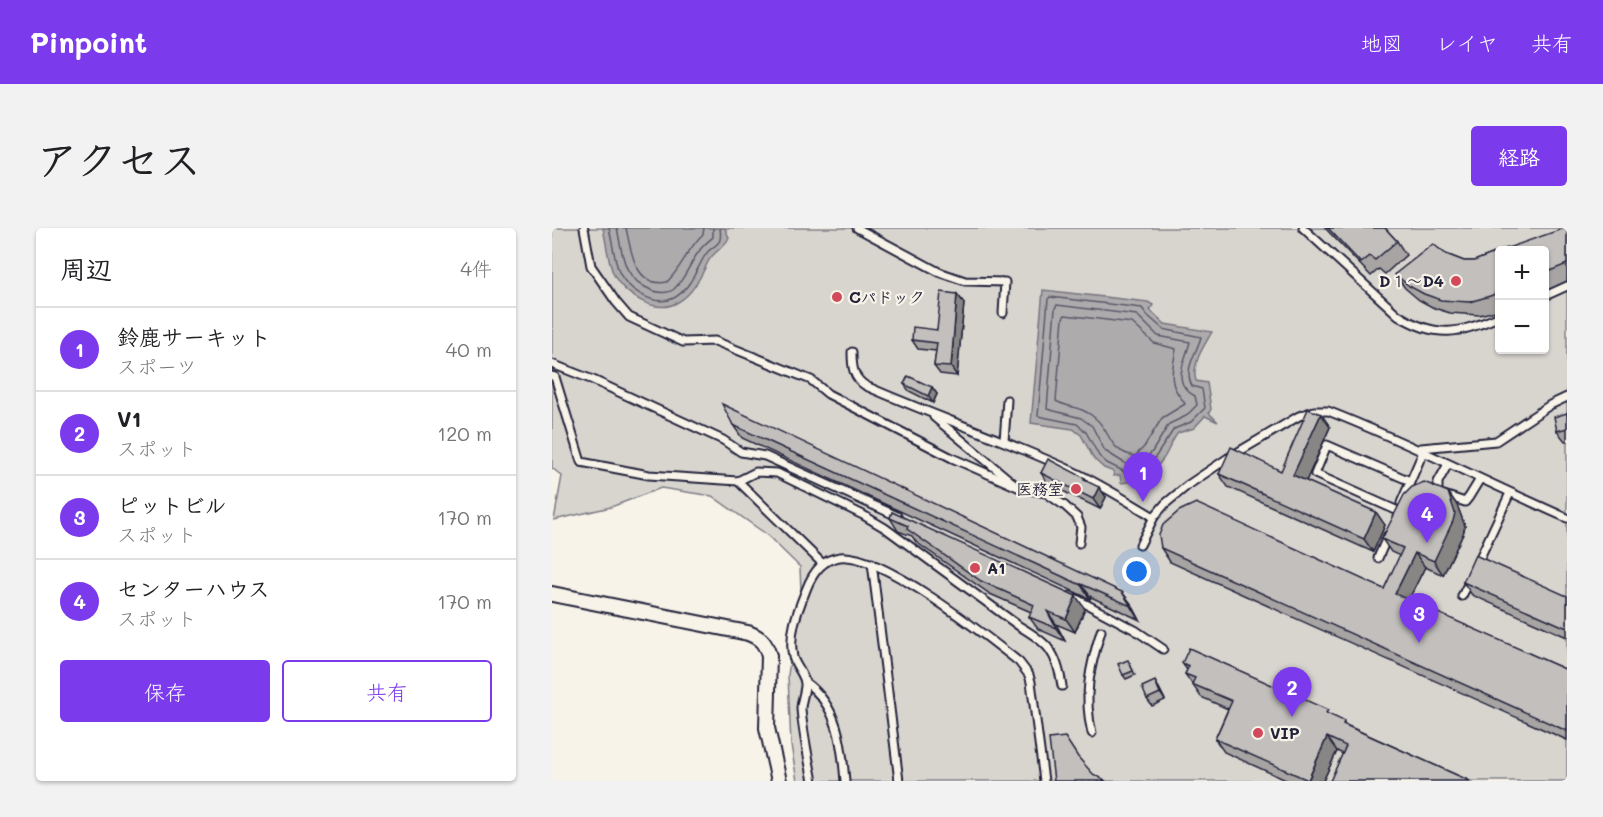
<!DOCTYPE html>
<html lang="ja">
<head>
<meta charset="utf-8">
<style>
	:root { --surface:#fff; --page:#f2f2f2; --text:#202124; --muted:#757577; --line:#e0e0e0; --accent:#7c3aed }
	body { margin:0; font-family:Mali,"Klee One",sans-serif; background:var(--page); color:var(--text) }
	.controls { position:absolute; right:18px; top:18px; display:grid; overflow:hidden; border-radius:6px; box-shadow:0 2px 4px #0004 }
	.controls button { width:54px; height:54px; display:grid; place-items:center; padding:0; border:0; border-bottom:2px solid var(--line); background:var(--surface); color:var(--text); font:30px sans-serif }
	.you { position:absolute; left:585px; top:344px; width:21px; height:21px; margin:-15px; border:4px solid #fff; border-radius:50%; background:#1a73e8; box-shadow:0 0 0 9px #1a73e833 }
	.badge { display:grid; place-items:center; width:39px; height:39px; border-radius:50%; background:var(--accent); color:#fff; font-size:20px; font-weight:700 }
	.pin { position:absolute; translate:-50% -50px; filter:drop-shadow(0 2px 3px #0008) }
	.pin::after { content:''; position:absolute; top:32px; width:21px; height:18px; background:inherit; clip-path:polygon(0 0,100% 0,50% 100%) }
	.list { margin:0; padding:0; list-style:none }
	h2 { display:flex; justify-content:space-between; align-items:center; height:78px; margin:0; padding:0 24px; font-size:26px }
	h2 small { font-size:20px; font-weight:400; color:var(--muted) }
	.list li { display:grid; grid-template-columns:39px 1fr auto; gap:18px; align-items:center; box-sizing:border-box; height:84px; padding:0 24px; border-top:2px solid var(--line) }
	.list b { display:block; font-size:22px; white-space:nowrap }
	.list p { margin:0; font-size:20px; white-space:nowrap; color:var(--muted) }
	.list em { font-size:20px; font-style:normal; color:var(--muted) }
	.actions { display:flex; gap:12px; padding:18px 24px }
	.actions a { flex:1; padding:14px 0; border:2px solid var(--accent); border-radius:6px; text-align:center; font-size:21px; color:var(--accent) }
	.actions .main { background:var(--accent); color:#fff }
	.map { position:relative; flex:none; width:1015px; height:553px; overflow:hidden; border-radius:6px }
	header { display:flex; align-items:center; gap:36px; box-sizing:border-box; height:84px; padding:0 30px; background:var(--accent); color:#fff }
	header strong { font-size:28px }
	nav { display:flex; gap:33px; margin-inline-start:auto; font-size:21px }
	.intro { display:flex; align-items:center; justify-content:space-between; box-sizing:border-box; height:144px; padding:0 36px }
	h1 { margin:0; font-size:42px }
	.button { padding:15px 27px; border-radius:6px; background:var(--accent); color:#fff; font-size:21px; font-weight:700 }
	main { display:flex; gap:36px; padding:0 36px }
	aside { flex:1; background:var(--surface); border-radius:6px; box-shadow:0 2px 4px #0004 }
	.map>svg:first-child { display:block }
	.green { fill:#d8d5cf; stroke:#7d7c85; stroke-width:1.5; fill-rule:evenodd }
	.water { fill:#aeabad; stroke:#76747f; stroke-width:1.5 }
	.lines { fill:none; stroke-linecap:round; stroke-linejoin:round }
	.shore { stroke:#5a5969; stroke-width:1.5 }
	.lane-casing { stroke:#22223b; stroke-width:11 }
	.street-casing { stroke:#22223b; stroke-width:18 }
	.lane { stroke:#f7f3e8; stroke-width:7 }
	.street { stroke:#f7f3e8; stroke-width:14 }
	.wall { fill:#a7a4a3; stroke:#22223b; stroke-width:1.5 }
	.shaded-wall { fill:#888684; stroke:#22223b; stroke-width:1.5 }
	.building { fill:#c2bfbd; stroke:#22223b; stroke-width:1.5 }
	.poi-dot { fill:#d1495b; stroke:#f7f3e8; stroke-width:2 }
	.labels { text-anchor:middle; stroke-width:4.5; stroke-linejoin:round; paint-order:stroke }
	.poi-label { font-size:16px; font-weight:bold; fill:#22223b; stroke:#f7f3e8; text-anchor:start }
</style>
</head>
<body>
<header>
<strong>Pinpoint</strong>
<nav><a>地図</a><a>レイヤ</a><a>共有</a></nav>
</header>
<div class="intro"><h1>アクセス</h1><a class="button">経路</a></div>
<main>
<aside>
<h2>周辺<small>4件</small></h2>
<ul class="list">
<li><span class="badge">1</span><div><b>鈴鹿サーキット</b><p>スポーツ</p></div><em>40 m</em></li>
<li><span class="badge">2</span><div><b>V1</b><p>スポット</p></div><em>120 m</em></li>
<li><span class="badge">3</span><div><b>ピットビル</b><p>スポット</p></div><em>170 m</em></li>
<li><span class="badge">4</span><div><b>センターハウス</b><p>スポット</p></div><em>170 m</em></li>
</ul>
<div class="actions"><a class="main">保存</a><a>共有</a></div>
</aside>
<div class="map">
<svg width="1015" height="553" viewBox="0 0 1015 553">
	<rect width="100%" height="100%" fill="#f7f3e8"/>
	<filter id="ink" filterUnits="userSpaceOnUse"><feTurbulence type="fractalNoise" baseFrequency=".0167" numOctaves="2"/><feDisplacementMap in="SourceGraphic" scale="12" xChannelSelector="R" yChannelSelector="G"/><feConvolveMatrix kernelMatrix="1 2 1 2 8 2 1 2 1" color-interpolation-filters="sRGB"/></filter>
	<g filter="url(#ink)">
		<path class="green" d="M0 0H1015V553H245L239 517 236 447 249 364 248 339 214 306 160 268 109 260 59 279 2 292 10 248 0 240ZM948 22H993V122H948Z"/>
		<g class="water">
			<path d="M51 0H173L177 10C172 20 161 24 156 34 149 48 141 66 126 74 104 88 70 66 61 45 56 32 54 14 51 0Z"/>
			<path d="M491 62 596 74 601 77 598 82 613 96 660 104C652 118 639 136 644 153L655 155 659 181 657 185 666 194 653 188 642 200 626 205C619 213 617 223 611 231 600 247 587 253 569 255L568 247 561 248 562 244 552 240 542 231 529 207 521 201 479 195Z"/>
		</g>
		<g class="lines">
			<g class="shore">
				<path d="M57 0C60 13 62 28 66 41 72 60 102 80 122 70 137 62 144 43 152 29 161 13 171 22 168 0"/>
				<path d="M65 0C71 27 70 50 99 62 106 65 116 66 122 61 134 50 138 34 148 22 151 17 157 13 161 9V0"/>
				<path d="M74 0C79 23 83 60 115 54 130 39 136 20 151 6L152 0"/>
				<path d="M498 69 590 80 595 87 611 101 649 109C645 125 631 140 640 158L650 161 653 180 639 194 622 201 598 237 585 247 575 248 571 243 555 235 547 228 534 204 525 196 486 188 496 71Z"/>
				<path d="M505 77 585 87 606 108 638 114C633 134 618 155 643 168L645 177 634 188 617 196 600 224 582 240 579 239 553 223 540 198 529 190 495 181 503 80Z"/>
				<path d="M513 87 580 95 602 115 624 121C622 135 616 151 625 164 627 169 631 171 633 176L610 190 592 219 583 228C555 223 560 204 543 190 531 179 517 180 504 173L511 90Z"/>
			</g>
			<defs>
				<g id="lane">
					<polyline points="32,0 39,38 64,74 77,89 131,114 163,113 259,152 276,166 400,230 468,260 494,265 513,278 525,289 529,299 527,315"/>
					<polyline points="305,0 387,44 413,53 453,54 451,85"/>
					<path d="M751 0 846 87C884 111 908 106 948 88"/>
					<polyline points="993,68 1015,58"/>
					<path d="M300 124C300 139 301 150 314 158 382 188 451 211 518 242 547 255 575 273 602 289"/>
					<polyline points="0,136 41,152 171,212 189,224 213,228 345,288"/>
					<path d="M0 148 3 149 29 234 97 247 186 253 204 244 225 245 311 287 333 300 467 398C496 415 505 424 510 458"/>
					<polyline points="382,189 461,255"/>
					<polyline points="452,213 455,172"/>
					<polyline points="869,220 944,213 998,177 1015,169"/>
					<polyline points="896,236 886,254 886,265 913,274 917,269 928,251"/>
					<polyline points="186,253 271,336"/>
					<polyline points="849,275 872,222"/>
					<polyline points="846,283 763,246 775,217 858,253"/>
					<path d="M588 317 602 289 613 276 636 257 676 230 747 188 762 183H776C858 215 935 255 1015 290"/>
					<polyline points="826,330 836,307"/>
					<polyline points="320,335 347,553"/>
					<polyline points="925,336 958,265"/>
					<polyline points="519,368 583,402 611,421"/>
					<polyline points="910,368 918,352"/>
					<path d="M253 454C286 477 290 516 293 553"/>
					<path d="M540 505C531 469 538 438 549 403"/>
					<path d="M261 553C256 529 251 505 249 481 249 472 254 462 253 454 251 445 243 437 241 429 236 406 246 382 254 362 260 346 270 331 288 329 330 325 433 407 467 434L477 447 479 454 492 553"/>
				</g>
				<path id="street" d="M0 366 196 405C209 410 213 414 217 428L215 500 227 553"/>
			</defs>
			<use href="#lane" class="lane-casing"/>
			<use href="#street" class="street-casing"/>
			<use href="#lane" class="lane"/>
			<use href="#street" class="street"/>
		</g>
		<g class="wall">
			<polygon points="773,0 833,0 845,13 854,27 833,46 827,41 819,48"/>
			<polygon points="1015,0 1015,53 993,63 993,22"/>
			<polygon points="948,23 948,82 927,87 898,85 882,80 867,72 853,60 843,46 894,26 912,33 922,33"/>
			<polygon points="405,66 412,75 405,148 388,146 382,138 384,123 366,121 360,112 385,102"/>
			<polygon points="352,156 380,159 385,166 381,175 357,163"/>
			<polygon points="1015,185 1015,213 1013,213 1005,203"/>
			<polygon points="769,186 778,199 754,253 833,297 821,324 676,259 667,246 729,243"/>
			<polygon points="181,197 570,364 580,377 588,392 539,369 538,371 190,210"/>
			<polygon points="489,245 533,250 537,254 554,269 548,281 496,256"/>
			<polygon points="896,264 905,277 913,298 911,306 891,347 873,339 856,372 1015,442 1015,512 618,334 609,320 832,361 848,328 839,324 830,311"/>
			<polygon points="340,284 533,381 523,404 504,396 513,413 486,401 477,389 479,384 438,366 364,314 360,308 346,303 338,290"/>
			<polygon points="911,354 1015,368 1015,409 920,367"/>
			<polygon points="630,435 780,488 796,498 918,553 791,526 785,523 771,553 736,553 672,524 663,511 676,481 649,469 633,446 635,442"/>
			<polygon points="578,436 583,447 574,451 571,447"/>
			<polygon points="607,460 613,472 600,478 595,471"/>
		</g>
		<g class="shaded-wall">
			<polygon points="405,66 412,75 405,148 399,139"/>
			<polygon points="380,159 385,166 381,175 376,168"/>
			<polygon points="769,186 778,199 751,260 741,247"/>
			<polygon points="547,259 554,269 548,281 541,271"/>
			<polygon points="896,264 905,277 913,298 911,306 891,347 882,333"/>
			<polygon points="824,284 833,297 821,324 812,311"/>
			<polygon points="863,325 873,339 853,379 843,366"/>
			<polygon points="529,356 539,369 538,371 529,357"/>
			<polygon points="570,364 580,377 588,392"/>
			<polygon points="524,368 533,381 523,404 514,391"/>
			<polygon points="495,383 504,396 513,413 504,400"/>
			<polygon points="603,453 607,460 613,472 608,465"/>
			<polygon points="775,509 785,523 771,553 756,553"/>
		</g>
		<g class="building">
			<polygon points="776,0 833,0 845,13 823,32 818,28 809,35"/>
			<polygon points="1013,0 1015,0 1015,36 993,45 993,22 950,22"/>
			<polygon points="881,16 894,26 912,33 922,33 948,23 948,64 938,68 917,74 889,72 872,66 857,58 843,46"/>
			<polygon points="389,64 405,66 399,139 382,138 385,115 360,112 361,99 385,102"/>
			<polygon points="356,148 380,159 376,168 352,156"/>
			<polygon points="170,176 570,364 579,378 529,356 529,357 181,197"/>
			<polygon points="756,181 769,186 741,247 824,284 812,311 667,246 679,219 729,243"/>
			<polygon points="1015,185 1015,200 1005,203 1002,189"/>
			<polygon points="496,231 533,250 532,252 547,259 541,271 489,245"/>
			<polygon points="872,254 896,264 903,285 901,293 882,333 863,325 843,366 1015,442 1015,503 609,320 607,307 611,297 627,283 644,275 832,361 851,320 830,311 852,267 860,259"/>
			<polygon points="340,284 524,368 514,391 495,383 504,400 477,389 482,377 429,353 355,301 356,298 338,290"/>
			<polygon points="923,327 1015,368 1015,400 911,354"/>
			<polygon points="637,420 776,482 774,485 792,493 791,496 918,553 778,553 794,518 775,509 756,552 663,511 680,473 640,456 643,450 633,446 637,438 630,435"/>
			<polygon points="576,432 581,443 571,447 566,436"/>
			<polygon points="603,453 608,465 595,471 590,459"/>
			<polygon points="513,509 526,529 541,546 554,553 502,553 497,511"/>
		</g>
	</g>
	<g class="poi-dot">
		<circle cx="904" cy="53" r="6"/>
		<circle cx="285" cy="69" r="6"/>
		<circle cx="524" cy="261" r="6"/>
		<circle cx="423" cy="340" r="6"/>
		<circle cx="706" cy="505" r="6"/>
	</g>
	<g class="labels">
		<g class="poi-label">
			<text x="892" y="59" text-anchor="end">D１～D4</text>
			<text x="297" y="75">Cパドック</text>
			<text x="512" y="267" text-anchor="end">医務室</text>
			<text x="435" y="346">A1</text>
			<text x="718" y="511">VIP</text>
		</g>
	</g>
</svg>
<div class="controls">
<button>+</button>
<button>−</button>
</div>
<div class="you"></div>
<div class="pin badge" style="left:591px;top:274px">1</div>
<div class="pin badge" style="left:740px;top:489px">2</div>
<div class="pin badge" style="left:867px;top:415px">3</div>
<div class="pin badge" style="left:875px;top:315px">4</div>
</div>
</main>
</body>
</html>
